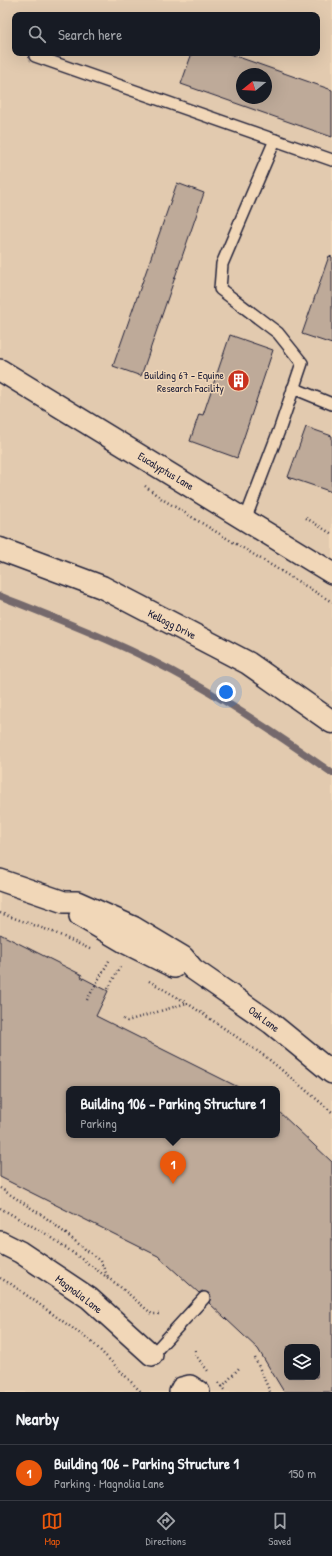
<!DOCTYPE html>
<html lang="en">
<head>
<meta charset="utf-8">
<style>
	:root { --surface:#171b24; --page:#20242c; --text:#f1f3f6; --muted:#9ea1a6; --line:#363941; --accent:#ea580c }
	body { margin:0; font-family:"Patrick Hand",sans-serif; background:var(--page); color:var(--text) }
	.controls { position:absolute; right:12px; bottom:12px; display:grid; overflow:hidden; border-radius:8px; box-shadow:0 4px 16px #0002 }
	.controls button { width:36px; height:36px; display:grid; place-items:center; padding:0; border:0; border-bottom:1px solid var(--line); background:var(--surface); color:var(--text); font:20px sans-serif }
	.compass { position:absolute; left:236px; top:68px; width:36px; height:36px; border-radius:50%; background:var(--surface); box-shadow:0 4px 16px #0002; rotate:252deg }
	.you { position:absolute; left:226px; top:692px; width:14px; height:14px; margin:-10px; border:3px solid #fff; border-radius:50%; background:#1a73e8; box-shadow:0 0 0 6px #1a73e833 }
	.badge { display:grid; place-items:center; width:26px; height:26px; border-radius:50%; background:var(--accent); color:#fff; font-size:13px; font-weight:700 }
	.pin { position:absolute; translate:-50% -33px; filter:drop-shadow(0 1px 2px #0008) }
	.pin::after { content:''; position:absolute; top:21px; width:14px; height:12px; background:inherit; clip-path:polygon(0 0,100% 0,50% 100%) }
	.popup { position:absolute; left:66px; top:1086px; width:214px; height:52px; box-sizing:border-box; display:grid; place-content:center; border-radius:8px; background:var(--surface); filter:drop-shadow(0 1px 3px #0005); font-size:13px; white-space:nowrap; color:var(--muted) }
	.popup b { font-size:15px; color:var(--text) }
	.popup::after { content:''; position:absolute; left:50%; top:100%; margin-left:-8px; border:8px solid transparent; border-top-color:var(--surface) }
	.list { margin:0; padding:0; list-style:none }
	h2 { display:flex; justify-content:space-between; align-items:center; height:52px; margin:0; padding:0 16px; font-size:17px }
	h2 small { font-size:13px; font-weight:400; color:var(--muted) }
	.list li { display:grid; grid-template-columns:26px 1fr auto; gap:12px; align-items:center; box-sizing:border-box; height:56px; padding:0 16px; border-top:1px solid var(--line) }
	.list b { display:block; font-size:15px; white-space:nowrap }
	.list p { margin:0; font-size:13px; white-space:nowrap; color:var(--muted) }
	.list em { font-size:13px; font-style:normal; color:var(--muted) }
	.icon { flex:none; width:22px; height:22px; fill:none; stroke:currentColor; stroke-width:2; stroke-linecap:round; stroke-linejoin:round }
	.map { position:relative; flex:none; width:332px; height:1392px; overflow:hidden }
	.search { position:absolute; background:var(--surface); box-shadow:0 4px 16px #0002; left:12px; right:12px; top:12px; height:44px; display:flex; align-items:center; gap:10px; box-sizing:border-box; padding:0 14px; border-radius:8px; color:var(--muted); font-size:15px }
	.sheet { height:108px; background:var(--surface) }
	nav { display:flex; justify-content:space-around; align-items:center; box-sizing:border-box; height:56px; border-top:1px solid var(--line); background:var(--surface); font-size:11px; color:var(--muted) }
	nav a { display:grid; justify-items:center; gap:2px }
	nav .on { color:var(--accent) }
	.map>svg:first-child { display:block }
	.built { fill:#e2caaf; fill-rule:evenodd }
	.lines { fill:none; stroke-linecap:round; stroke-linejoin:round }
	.stream { stroke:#74696c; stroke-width:7 }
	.building { fill:#beaa99; stroke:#22223b; fill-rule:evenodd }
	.lane-casing { stroke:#22223b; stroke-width:14 }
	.street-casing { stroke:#22223b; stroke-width:24 }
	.secondary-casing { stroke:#22223b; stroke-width:25 }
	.path { stroke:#22223b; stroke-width:2.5; stroke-dasharray:1 3; stroke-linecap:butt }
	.lane { stroke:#f1d7b8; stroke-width:11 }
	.street { stroke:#f1d7b8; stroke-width:21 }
	.secondary { stroke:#f1d7b8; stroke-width:22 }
	.labels { text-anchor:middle; stroke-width:3; stroke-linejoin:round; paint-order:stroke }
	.poi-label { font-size:11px; fill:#22223b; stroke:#f1d7b8; text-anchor:end }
	.street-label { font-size:11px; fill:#22223b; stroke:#f1d7b8 }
</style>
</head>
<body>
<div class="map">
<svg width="332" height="1392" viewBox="0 0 332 1392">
	<rect width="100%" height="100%" fill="#f1d7b8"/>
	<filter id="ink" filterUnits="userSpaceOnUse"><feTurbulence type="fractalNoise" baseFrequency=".025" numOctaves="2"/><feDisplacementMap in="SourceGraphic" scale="8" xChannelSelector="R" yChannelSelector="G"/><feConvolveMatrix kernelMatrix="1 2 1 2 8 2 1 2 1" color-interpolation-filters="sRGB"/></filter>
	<g filter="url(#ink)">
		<path class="built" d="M0 0H332V1392H0ZM15 15H317V53H15ZM242 74H266V98H242ZM69 1089H277V1135H69ZM287 1347H317V1377H287Z"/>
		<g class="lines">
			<path class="stream" d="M0 596C65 622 131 647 192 682 240 709 287 741 332 773"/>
		</g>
		<g class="building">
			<path d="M192 53H227L332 90V137L181 84ZM242 74H266V98H242Z"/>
			<polygon points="177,183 204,193 141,376 113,366"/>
			<polygon points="329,256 332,257 332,344 302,334"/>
			<polygon points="230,335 273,350 237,458 190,441 199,414 203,415"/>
			<polygon points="306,427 332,436 332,492 288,477"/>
			<path d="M0 934 82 975 81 977 108 991 96 1016 242 1089H69V1135H277V1110L332 1162V1392H284L258 1349 209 1303 211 1296 208 1293 202 1291 199 1293 158 1256 0 1177ZM287 1347H317V1377H287Z"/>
		</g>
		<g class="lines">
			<defs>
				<g id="lane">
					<polyline points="35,56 332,160"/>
					<polyline points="293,388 332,404"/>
					<polyline points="245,520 280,428 302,363 278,333 220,289 222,264 275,140"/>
					<polyline points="152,1355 204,1298"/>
				</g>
				<g id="street">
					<polyline points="0,370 332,573"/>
					<polyline points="0,880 64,902 77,902 133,927 183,957 193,969 271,1023 332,1073"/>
					<polyline points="80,916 126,943 174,967"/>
					<polyline points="0,1242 20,1252 89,1298 152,1355"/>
					<polyline points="180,1392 182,1388 190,1386 199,1392"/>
				</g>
				<polyline id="secondary" points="0,549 102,587 248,663 332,722"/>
			</defs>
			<use href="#lane" class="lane-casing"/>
			<use href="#street" class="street-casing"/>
			<use href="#secondary" class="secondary-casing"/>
			<g class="path">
				<polyline points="145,486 162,499 332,602"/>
				<polyline points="306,518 332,534"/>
				<polyline points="0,913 53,932 92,950"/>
				<polyline points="149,981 187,1003 266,1057 332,1112"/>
				<polyline points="108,989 121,965"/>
				<polyline points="87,1000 110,959"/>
				<polyline points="123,1019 127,1021 187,1003"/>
				<polyline points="0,1188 45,1217 100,1261 108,1277"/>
				<polyline points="0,1208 48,1235 118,1285 152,1314 159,1314"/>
				<polyline points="0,1278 11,1284 93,1343 141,1392"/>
				<polyline points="195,1350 196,1356 208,1371"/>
				<polyline points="255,1358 270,1392"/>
				<polyline points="219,1383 227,1392"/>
				<polyline points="222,1387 240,1367"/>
			</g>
			<use href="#lane" class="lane"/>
			<use href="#street" class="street"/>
			<use href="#secondary" class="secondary"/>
		</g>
	</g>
	<defs>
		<symbol id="building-disc" viewBox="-11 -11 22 22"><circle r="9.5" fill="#c8321e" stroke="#f1d7b8"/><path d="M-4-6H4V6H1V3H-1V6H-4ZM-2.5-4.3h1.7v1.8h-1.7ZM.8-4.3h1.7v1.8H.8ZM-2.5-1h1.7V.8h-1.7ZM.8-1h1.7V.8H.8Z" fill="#fff"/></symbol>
	</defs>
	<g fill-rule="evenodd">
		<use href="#building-disc" x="226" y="368" width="25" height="25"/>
	</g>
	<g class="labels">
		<g class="poi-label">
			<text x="224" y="379">Building 67 - Equine<tspan x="224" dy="13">Research Facility</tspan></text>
		</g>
		<g class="street-label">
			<text transform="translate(166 471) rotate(31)" y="4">Eucalyptus Lane</text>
			<text transform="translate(172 624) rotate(27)" y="4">Kellogg Drive</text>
			<text transform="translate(264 1019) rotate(36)" y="4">Oak Lane</text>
			<text transform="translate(79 1294) rotate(37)" y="4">Magnolia Lane</text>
		</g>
	</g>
</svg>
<div class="controls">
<button><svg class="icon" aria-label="layers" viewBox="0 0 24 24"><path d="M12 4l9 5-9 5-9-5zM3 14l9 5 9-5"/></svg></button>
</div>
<svg class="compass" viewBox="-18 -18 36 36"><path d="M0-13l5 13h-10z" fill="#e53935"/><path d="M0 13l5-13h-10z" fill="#9ea1a6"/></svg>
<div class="you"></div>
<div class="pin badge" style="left:173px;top:1184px">1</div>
<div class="popup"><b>Building 106 - Parking Structure 1</b>Parking</div>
<div class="search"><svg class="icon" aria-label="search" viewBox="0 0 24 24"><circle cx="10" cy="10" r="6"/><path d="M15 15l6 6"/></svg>Search here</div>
</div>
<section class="sheet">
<h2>Nearby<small></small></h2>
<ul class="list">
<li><span class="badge">1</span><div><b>Building 106 - Parking Structure 1</b><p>Parking · Magnolia Lane</p></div><em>150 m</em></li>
</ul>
</section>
<nav>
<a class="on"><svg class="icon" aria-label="map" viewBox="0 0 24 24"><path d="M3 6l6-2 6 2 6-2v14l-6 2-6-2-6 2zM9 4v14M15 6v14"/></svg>Map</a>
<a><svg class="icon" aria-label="directions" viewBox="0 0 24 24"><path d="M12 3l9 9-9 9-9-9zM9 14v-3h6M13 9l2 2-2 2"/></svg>Directions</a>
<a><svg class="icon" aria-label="saved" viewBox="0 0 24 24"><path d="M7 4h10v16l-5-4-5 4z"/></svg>Saved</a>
</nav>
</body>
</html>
